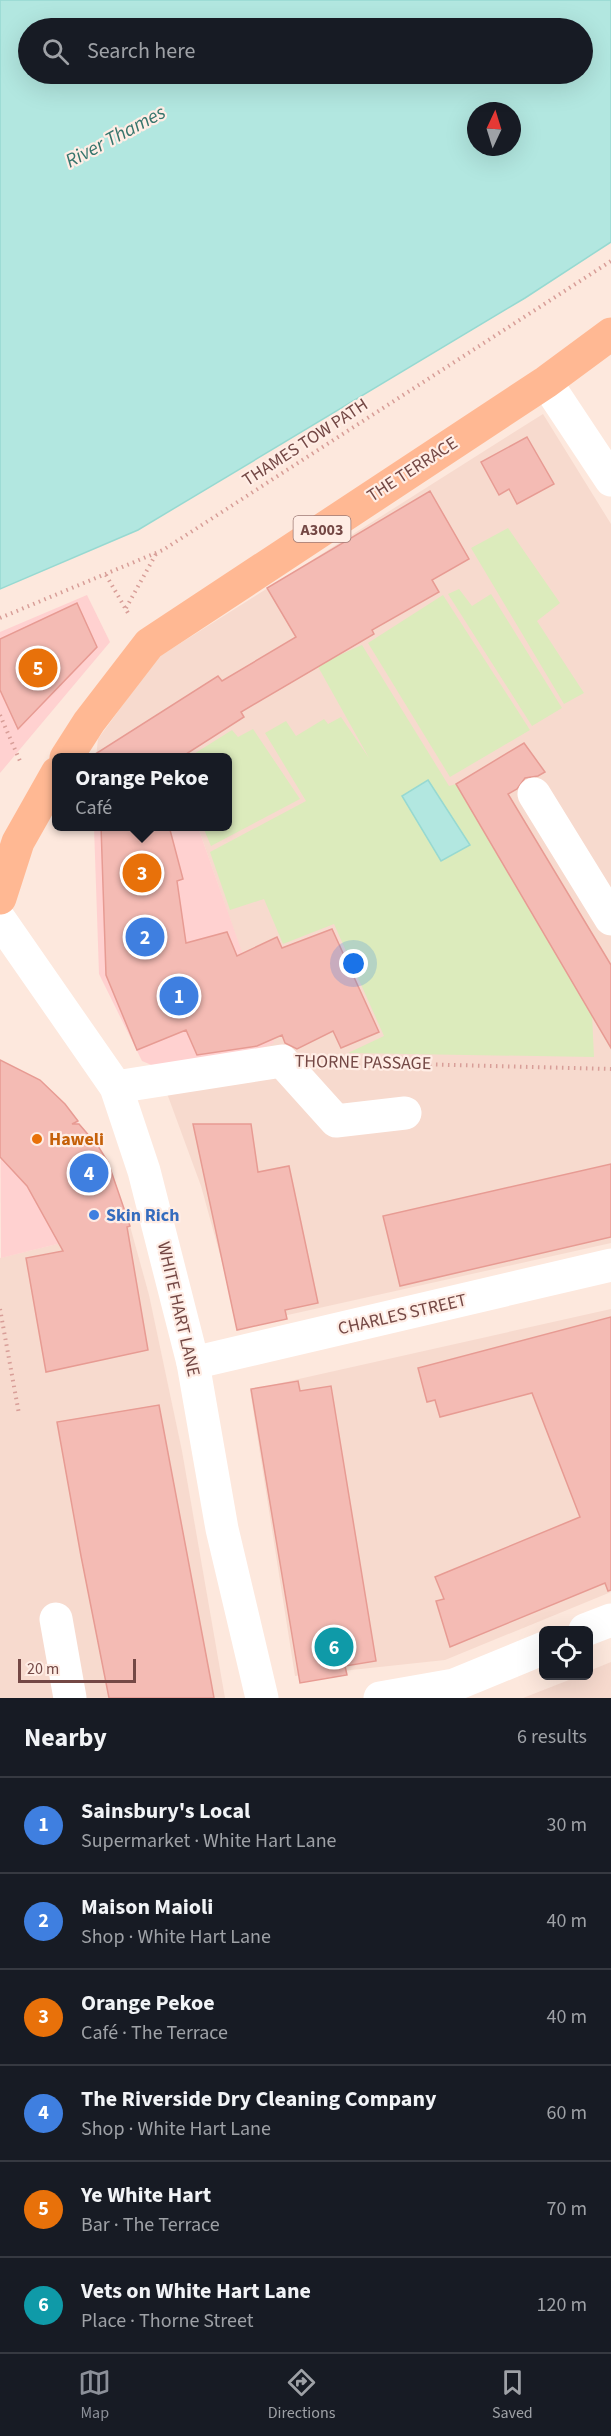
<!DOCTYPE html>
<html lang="en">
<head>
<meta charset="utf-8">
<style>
	:root { --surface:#171b24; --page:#242831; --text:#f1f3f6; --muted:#9ea1a6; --line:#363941; --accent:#8c9099 }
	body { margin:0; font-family:"Source Sans 3",sans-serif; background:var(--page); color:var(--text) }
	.controls { position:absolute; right:18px; bottom:18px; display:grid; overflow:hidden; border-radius:9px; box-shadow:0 6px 24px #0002 }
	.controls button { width:54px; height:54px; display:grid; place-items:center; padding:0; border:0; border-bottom:2px solid var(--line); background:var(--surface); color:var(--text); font:30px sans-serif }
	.compass { position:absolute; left:467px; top:102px; width:54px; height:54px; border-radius:50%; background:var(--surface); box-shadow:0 6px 24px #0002; rotate:4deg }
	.scale { position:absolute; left:18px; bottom:15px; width:118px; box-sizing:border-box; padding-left:6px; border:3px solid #744845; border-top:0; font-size:16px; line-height:21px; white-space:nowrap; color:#744845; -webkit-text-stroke:4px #ffede5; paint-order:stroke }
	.you { position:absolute; left:354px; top:964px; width:21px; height:21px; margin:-15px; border:4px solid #fff; border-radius:50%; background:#1a73e8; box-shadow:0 0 0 9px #1a73e833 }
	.badge { display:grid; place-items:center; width:39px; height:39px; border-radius:50%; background:var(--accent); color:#fff; font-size:20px; font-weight:700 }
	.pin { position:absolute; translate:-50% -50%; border:3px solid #fff; box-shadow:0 2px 6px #0006 }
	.popup { position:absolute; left:52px; top:753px; width:180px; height:78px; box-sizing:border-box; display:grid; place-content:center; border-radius:9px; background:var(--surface); filter:drop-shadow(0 2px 4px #0005); font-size:20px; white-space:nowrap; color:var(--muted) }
	.popup b { font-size:22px; color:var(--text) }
	.popup::after { content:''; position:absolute; left:50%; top:100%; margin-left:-12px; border:12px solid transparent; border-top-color:var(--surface) }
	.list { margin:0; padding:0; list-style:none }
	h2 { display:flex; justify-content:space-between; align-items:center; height:78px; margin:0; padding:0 24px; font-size:26px }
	h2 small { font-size:20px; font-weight:400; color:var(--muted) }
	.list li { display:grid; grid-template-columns:39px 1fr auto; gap:18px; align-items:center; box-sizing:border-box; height:96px; padding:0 24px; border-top:2px solid var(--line) }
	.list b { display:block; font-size:22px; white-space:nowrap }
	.list p { margin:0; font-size:20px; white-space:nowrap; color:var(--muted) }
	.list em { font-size:20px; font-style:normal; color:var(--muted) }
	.icon { flex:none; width:33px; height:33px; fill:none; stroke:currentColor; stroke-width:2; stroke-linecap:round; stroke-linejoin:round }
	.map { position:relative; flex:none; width:611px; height:1698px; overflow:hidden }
	.search { position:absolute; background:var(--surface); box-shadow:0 6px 24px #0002; left:18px; right:18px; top:18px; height:66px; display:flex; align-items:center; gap:15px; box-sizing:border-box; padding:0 21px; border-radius:33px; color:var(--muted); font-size:22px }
	.sheet { height:654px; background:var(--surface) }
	nav { display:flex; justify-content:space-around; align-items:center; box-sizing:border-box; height:84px; border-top:2px solid var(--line); background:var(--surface); font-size:16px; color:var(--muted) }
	nav a { display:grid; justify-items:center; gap:3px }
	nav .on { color:var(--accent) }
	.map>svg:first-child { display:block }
	.residential { fill:#f7dace }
	.commercial { fill:#ffd1d0 }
	.green { fill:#dcebbc }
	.water { fill:#b2e7e0; stroke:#97d9d1; stroke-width:1.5; fill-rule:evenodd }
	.building { fill:#f4bbb4; stroke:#e79b93; stroke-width:1.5 }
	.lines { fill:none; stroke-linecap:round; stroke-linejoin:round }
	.path { stroke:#d89e98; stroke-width:4; stroke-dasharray:1.5 4.5; stroke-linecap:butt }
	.minor { stroke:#fff; stroke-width:33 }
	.major { stroke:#ffb893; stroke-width:33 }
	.food-dot { fill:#e8710a; stroke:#ffede5; stroke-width:2 }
	.shop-dot { fill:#3f7fe0; stroke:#ffede5; stroke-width:2 }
	.labels { text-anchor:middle; stroke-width:4.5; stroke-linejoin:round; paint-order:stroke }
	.shield { fill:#ffede5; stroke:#9e7a75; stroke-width:1.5 }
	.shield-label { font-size:16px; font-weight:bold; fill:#744845 }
	.street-label { font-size:18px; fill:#744845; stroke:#ffede5 }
	.food-label { font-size:18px; font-weight:bold; fill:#c56008; stroke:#ffede5; text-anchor:start }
	.shop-label { font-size:18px; font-weight:bold; fill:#366cbe; stroke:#ffede5; text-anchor:start }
	.water-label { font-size:20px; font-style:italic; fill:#36746c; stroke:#ffede5 }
</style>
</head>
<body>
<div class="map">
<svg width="611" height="1698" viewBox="0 0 611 1698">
	<rect width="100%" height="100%" fill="#fde8dd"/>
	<g class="residential">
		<polygon points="543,414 611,524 611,1243 247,1324 238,1320 201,1186 165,1088 273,1043 198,827 228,826 228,758 96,758 98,739 157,658"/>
		<polygon points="130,1226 149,1295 182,1451 225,1698 0,1698 0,1258"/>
		<polygon points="611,1309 611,1592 445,1660 295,1676 250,1390"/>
		<polygon points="611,1662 611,1698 523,1698 579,1676 588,1676 589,1671"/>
	</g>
	<g class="commercial">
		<polygon points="87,595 110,642 0,773 0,632"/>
		<polygon points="94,827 198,827 274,1043 197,1074 168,1072 142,1061 99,974"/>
		<polygon points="0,1060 55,1096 81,1126 102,1154 130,1226 1,1258"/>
	</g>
	<g class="green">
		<polygon points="508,528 560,603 537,621 584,693 564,704 471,548"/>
		<polygon points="459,589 472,606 491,594 562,708 532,726 448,594"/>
		<polygon points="443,595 530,730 450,777 368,643"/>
		<polygon points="362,645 449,786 456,784 592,1014 594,1057 348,1053 384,1036 334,924 283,944 264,899 230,910 210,852 306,801 265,733 286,721 296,736 324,719 328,724 341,717 369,758 317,665"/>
		<polygon points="253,729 300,799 211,846 203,827 228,826 228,758 189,757 232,730 238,737"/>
	</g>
	<g class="water">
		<path d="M0 0H611V242L525 298 138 530 0 589ZM28 28H582V74H28ZM476 111H512V147H476Z"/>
		<polygon points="428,780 470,845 441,861 402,796"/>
	</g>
	<g class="building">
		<polygon points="527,437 554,484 517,504 509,489 499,495 481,462"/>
		<polygon points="430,491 469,559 432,580 439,592 372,630 374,634 241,712 244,717 180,758 89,758 218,676 222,681 296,637 267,588"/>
		<polygon points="77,603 97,647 18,729 0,690 0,639"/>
		<polygon points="524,743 545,772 538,776 525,778 517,789 508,794 611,965 611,1048 456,784"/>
		<polygon points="101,826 169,826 183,879 177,881 186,943 227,932 237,956 277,937 282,948 332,929 379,1032 341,1048 333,1031 297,1049 285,1043 282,1035 257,1046 197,1055 186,1030 137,1050 106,975"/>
		<polygon points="0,1060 40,1080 65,1104 78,1121 72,1124 79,1124 98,1146 108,1162 130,1226 127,1227 148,1350 46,1372 26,1258 63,1251 27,1186 0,1157"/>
		<polygon points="193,1124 251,1124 258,1172 289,1166 318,1303 285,1310 287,1319 237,1330"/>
		<polygon points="611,1164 611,1237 400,1286 383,1216"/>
		<polygon points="611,1317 611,1590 608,1591 605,1583 450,1647 436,1601 444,1599 435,1577 580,1517 532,1393 440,1417 435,1400 427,1402 418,1368"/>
		<polygon points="298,1381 300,1391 331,1386 376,1661 345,1666 347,1675 300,1683 251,1389"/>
		<polygon points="159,1405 210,1676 214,1698 109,1698 81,1556 57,1422"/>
	</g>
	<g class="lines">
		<g class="path">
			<polyline points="106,575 128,613"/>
			<polyline points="126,608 156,554"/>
			<polyline points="0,618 163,550 611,261"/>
			<polyline points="0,715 20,761"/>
			<polyline points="334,1062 611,1069"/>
			<polyline points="0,1309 19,1414"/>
		</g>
		<g class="minor">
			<polyline points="546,382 611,480"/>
			<polyline points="534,794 611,919"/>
			<polyline points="0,920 116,1087 144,1171 193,1363 222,1529 262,1698"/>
			<polyline points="116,1087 282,1061 336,1121 405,1113"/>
			<polyline points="193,1363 611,1265"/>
			<polyline points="56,1619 70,1698"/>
			<polyline points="585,1630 611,1620"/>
			<polyline points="380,1698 454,1685 544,1648"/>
		</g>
		<g class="major">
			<polyline points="66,758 89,722 149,644 546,382 611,334"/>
			<polyline points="0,898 18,842 57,773"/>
		</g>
	</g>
	<circle class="food-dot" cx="37" cy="1139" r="6"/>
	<circle class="shop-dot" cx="94" cy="1215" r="6"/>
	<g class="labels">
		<rect class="shield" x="293.5" y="516" width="57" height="26" rx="4.5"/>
		<g class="shield-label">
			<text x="322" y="535">A3003</text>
		</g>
		<g class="street-label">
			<text transform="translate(305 442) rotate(-33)" y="6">THAMES TOW PATH</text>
			<text transform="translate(412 469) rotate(-33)" y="6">THE TERRACE</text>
			<text transform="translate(363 1062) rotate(1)" y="6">THORNE PASSAGE</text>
			<text transform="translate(179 1309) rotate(77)" y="6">WHITE HART LANE</text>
			<text transform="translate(402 1314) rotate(-13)" y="6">CHARLES STREET</text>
		</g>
		<g class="food-label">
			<text x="49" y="1145">Haweli</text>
		</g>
		<g class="shop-label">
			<text x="106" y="1221">Skin Rich</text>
		</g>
		<g class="water-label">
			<text transform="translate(115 136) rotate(-28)" y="7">River Thames</text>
		</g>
	</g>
</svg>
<div class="controls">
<button><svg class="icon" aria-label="locate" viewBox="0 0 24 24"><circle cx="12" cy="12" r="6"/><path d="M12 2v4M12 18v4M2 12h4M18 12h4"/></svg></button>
</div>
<svg class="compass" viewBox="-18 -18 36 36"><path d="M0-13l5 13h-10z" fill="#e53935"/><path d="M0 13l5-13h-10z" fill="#9ea1a6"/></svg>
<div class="scale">20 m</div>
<div class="you"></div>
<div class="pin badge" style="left:179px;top:996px;background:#3f7fe0">1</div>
<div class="pin badge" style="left:145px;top:937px;background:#3f7fe0">2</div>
<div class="pin badge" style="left:142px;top:873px;background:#e8710a">3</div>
<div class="popup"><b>Orange Pekoe</b>Café</div>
<div class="pin badge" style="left:89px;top:1173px;background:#3f7fe0">4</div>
<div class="pin badge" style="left:38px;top:668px;background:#e8710a">5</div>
<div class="pin badge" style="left:334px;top:1647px;background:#0f9aa8">6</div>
<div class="search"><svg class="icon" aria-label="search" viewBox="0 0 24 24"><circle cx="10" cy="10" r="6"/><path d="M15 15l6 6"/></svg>Search here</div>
</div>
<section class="sheet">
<h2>Nearby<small>6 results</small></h2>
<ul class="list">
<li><span class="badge" style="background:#3f7fe0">1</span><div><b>Sainsbury's Local</b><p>Supermarket · White Hart Lane</p></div><em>30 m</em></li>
<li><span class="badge" style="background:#3f7fe0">2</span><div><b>Maison Maioli</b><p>Shop · White Hart Lane</p></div><em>40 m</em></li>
<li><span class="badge" style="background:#e8710a">3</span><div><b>Orange Pekoe</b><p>Café · The Terrace</p></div><em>40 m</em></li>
<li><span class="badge" style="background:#3f7fe0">4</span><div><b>The Riverside Dry Cleaning Company</b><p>Shop · White Hart Lane</p></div><em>60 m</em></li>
<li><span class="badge" style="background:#e8710a">5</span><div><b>Ye White Hart</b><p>Bar · The Terrace</p></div><em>70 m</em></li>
<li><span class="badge" style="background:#0f9aa8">6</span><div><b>Vets on White Hart Lane</b><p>Place · Thorne Street</p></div><em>120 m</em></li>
</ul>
</section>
<nav>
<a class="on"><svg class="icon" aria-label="map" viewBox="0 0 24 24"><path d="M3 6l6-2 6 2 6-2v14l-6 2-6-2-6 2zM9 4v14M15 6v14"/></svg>Map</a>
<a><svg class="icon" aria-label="directions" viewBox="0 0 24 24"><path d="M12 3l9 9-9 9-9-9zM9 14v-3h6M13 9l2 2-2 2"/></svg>Directions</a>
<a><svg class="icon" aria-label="saved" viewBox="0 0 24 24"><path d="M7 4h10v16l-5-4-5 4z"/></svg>Saved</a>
</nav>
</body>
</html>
